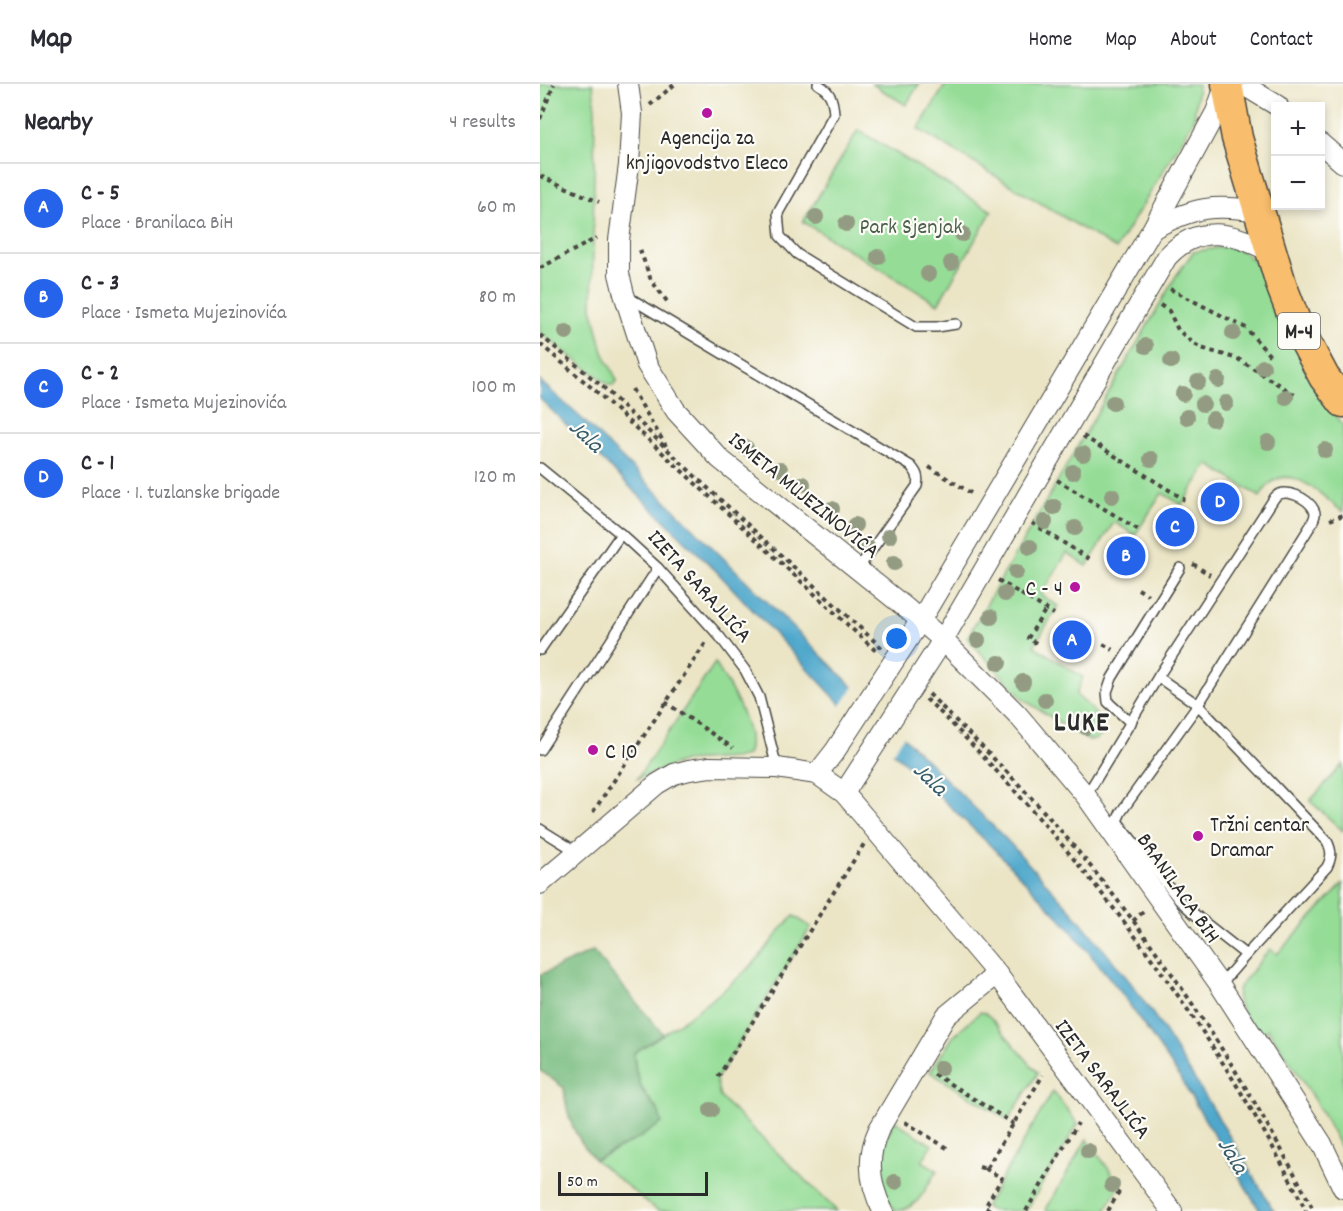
<!DOCTYPE html>
<html lang="en">
<head>
<meta charset="utf-8">
<style>
	:root { --surface:#fff; --page:#f7f7f7; --text:#2b2b33; --muted:#7c7c81; --line:#e1e1e2; --accent:#2563eb }
	body { margin:0; font-family:Dekko,sans-serif; background:var(--page); color:var(--text) }
	.controls { position:absolute; right:18px; top:18px; display:grid; overflow:hidden; border-radius:0px; box-shadow:0 3px 9px #0003 }
	.controls button { width:54px; height:54px; display:grid; place-items:center; padding:0; border:0; border-bottom:2px solid var(--line); background:var(--surface); color:var(--text); font:30px sans-serif }
	.scale { position:absolute; left:18px; bottom:15px; width:150px; box-sizing:border-box; padding-left:6px; border:3px solid #2b2b2b; border-top:0; font-size:16px; line-height:21px; white-space:nowrap; color:#2b2b2b; -webkit-text-stroke:4px #fdfcf7; paint-order:stroke }
	.you { position:absolute; left:357px; top:555px; width:21px; height:21px; margin:-15px; border:4px solid #fff; border-radius:50%; background:#1a73e8; box-shadow:0 0 0 9px #1a73e833 }
	.badge { display:grid; place-items:center; width:39px; height:39px; border-radius:50%; background:var(--accent); color:#fff; font-size:20px; font-weight:700 }
	.pin { position:absolute; translate:-50% -50%; border:3px solid #fff; box-shadow:0 2px 6px #0006 }
	.list { margin:0; padding:0; list-style:none }
	h2 { display:flex; justify-content:space-between; align-items:center; height:78px; margin:0; padding:0 24px; font-size:26px }
	h2 small { font-size:20px; font-weight:400; color:var(--muted) }
	.list li { display:grid; grid-template-columns:39px 1fr auto; gap:18px; align-items:center; box-sizing:border-box; height:90px; padding:0 24px; border-top:2px solid var(--line) }
	.list b { display:block; font-size:22px; white-space:nowrap }
	.list p { margin:0; font-size:20px; white-space:nowrap; color:var(--muted) }
	.list em { font-size:20px; font-style:normal; color:var(--muted) }
	.map { position:relative; flex:none; width:803px; height:1127px; overflow:hidden }
	header { display:flex; align-items:center; gap:36px; box-sizing:border-box; height:84px; padding:0 30px; background:var(--surface); border-bottom:2px solid var(--line) }
	header strong { font-size:28px }
	nav { display:flex; gap:33px; margin-inline-start:auto; font-size:21px }
	main { display:flex }
	aside { flex:1; background:var(--surface) }
	.map>svg:first-child { display:block }
	.green { fill:#95dd97; stroke:#608461; stroke-width:1.5 }
	.forest { fill:#78bc80; stroke:#527456; stroke-width:1.5 }
	.water { fill:#4fa8cc; stroke:#3d6a7c; stroke-width:1.5 }
	.pier { fill:#ebe5c6 }
	.lines { fill:none; stroke-linecap:round; stroke-linejoin:round }
	.service-casing { stroke:#484742; stroke-width:12 }
	.minor-casing { stroke:#484742; stroke-width:22 }
	.primary-casing { stroke:#484742; stroke-width:33 }
	.path { stroke:#484742; stroke-width:4; stroke-dasharray:4.5 4.5; stroke-linecap:butt }
	.service { stroke:#fff; stroke-width:9 }
	.minor { stroke:#fff; stroke-width:20 }
	.primary { stroke:#f9be6d; stroke-width:30 }
	.tree { fill:#939c82 }
	.poi-dot { fill:#b5179e; stroke:#fdfcf7; stroke-width:2 }
	.labels { text-anchor:middle; stroke-width:4.5; stroke-linejoin:round; paint-order:stroke }
	.shield { fill:#fdfcf7; stroke:#6a6a68; stroke-width:1.5 }
	.shield-label { font-size:21px; font-weight:bold; fill:#2b2b2b }
	.poi-label { font-size:22px; fill:#2b2b2b; stroke:#fdfcf7; text-anchor:start }
	.park-label { font-size:22px; fill:#4b604b; stroke:#fdfcf7 }
	.street-label { font-size:22px; fill:#2b2b2b; stroke:#fdfcf7 }
	.water-label { font-size:24px; font-style:italic; fill:#395d6b; stroke:#fdfcf7 }
	.district-label { font-size:28px; font-weight:bold; letter-spacing:1.5px; fill:#2b2b2b; stroke:#fdfcf7 }
</style>
</head>
<body>
<header>
<strong>Map</strong>
<nav><a>Home</a><a>Map</a><a>About</a><a>Contact</a></nav>
</header>
<main>
<aside>
<h2>Nearby<small>4 results</small></h2>
<ul class="list">
<li><span class="badge">A</span><div><b>C - 5</b><p>Place · Branilaca BiH</p></div><em>60 m</em></li>
<li><span class="badge">B</span><div><b>C - 3</b><p>Place · Ismeta Mujezinovića</p></div><em>80 m</em></li>
<li><span class="badge">C</span><div><b>C - 2</b><p>Place · Ismeta Mujezinovića</p></div><em>100 m</em></li>
<li><span class="badge">D</span><div><b>C - 1</b><p>Place · 1. tuzlanske brigade</p></div><em>120 m</em></li>
</ul>
</aside>
<div class="map">
<svg width="803" height="1127" viewBox="0 0 803 1127">
	<rect width="100%" height="100%" fill="#fdfcf7"/>
	<filter id="ink" filterUnits="userSpaceOnUse"><feTurbulence type="fractalNoise" baseFrequency=".0167" numOctaves="2"/><feDisplacementMap in="SourceGraphic" scale="12" xChannelSelector="R" yChannelSelector="G"/><feConvolveMatrix kernelMatrix="1 2 1 2 8 2 1 2 1" color-interpolation-filters="sRGB"/></filter>
	<filter id="wash" filterUnits="userSpaceOnUse"><feTurbulence type="fractalNoise" baseFrequency=".008" numOctaves="4" result="noise"/><feDisplacementMap in="SourceGraphic" scale="24" xChannelSelector="R" yChannelSelector="G"/><feGaussianBlur stdDeviation="1.35" result="paint"/><feColorMatrix in="noise" values="0 0 0 0 0 0 0 0 0 0 0 0 0 0 0 0 0 1.4 0 .05"/><feComposite in="paint" operator="in"/></filter>
	<g filter="url(#wash)">
		<rect width="100%" height="100%" fill="#ebe5c6"/>
		<g class="green">
			<polygon points="0,0 53,0 55,27 52,223 63,268 77,296 74,301 69,301 0,249"/>
			<polygon points="332,0 379,0 366,21"/>
			<polygon points="406,0 658,0 654,36 576,165 378,45"/>
			<polygon points="318,46 452,127 398,220 263,138"/>
			<path d="M688 162 704 168 716 180 781 312 803 341V428C777 408 743 370 720 413L668 380 642 421 622 409 595 451 574 438 547 482 527 469 501 511 518 522 494 562 543 593 536 611C549 622 563 633 563 650L555 656H547L484 616 427 554 636 192 653 168Z"/>
			<path d="M175 579C188 600 218 646 207 671L195 674 144 677 97 695Z"/>
			<polygon points="803,680 803,747 770,717"/>
			<path d="M803 800V1069C782 1025 755 985 728 945L720 954C711 940 692 920 699 903L730 865 737 870Z"/>
			<path d="M254 832 271 843 176 996 180 1013 297 1127H118L55 1076 99 1054 118 1026C101 1006 96 996 94 969 135 942 177 915 212 881 227 866 237 847 254 832Z"/>
			<polygon points="440,928 445,929 450,933 498,989 468,1036 390,988 413,953"/>
			<polygon points="513,1007 538,1040 486,1127 452,1127 445,1123"/>
			<path d="M355 1037 392 1061 382 1077 397 1086C384 1106 379 1127 352 1127L353 1124C347 1118 345 1113 343 1104 338 1079 342 1059 355 1037Z"/>
			<polygon points="547,1055 580,1101 565,1127 505,1127"/>
		</g>
		<path class="forest" d="M53 867 123 950 94 969 95 984 103 1008 118 1026 122 1039 99 1054 55 1076C34 1051 27 1036 24 1004L0 986V891Z"/>
		<polygon class="water" points="0,297 39,332 131,422 466,755 537,833 591,899 615,933 672,1023 734,1127 720,1127 635,986 580,907 528,843 457,768 364,678 321,642 176,487 0,315"/>
		<polygon class="pier" points="315,601 365,650 351,671 319,644 300,623"/>
	</g>
	<g filter="url(#ink)">
		<g class="lines">
			<defs>
				<g id="service">
					<path d="M278 0C291 8 293 16 294 30L238 129 240 152 257 170 376 243H397L416 240"/>
					<path d="M88 213 371 382C377 389 379 393 377 402L318 485"/>
					<polyline points="0,384 81,450 118,484 180,553 205,586 219,613 237,684"/>
					<polyline points="0,566 81,450"/>
					<path d="M658 621 787 757C792 767 792 773 787 783L706 871 659 834 639 816 577 737 581 728Z"/>
					<polyline points="591,639 568,618 567,608 572,594 640,484"/>
					<polyline points="0,666 118,484"/>
					<path d="M546 712 618 593 735 413C745 403 768 414 774 426 777 431 773 436 771 441L658 621 618 593"/>
					<polyline points="0,745 29,763"/>
					<polyline points="680,901 706,871"/>
				</g>
				<g id="minor">
					<polyline points="88,0 92,29 89,81 79,156 79,190 84,210 107,281 136,327 180,375 366,524 403,556 477,630 546,712 680,901 782,1060 803,1104"/>
					<polyline points="702,0 738,22"/>
					<polyline points="780,59 803,79"/>
					<path d="M614 144C655 123 673 120 718 127"/>
					<polyline points="277,690 295,667 380,537 613,144 676,28 685,2"/>
					<path d="M304 709 403 556 627 173C659 138 694 149 731 168"/>
					<polyline points="0,800 117,700 134,690 149,686 170,683 237,684 277,690 304,709 457,890 632,1127"/>
					<path d="M343 1127C329 1100 326 1073 339 1045L406 932 457 890"/>
				</g>
				<polyline id="primary" points="687,0 697,54 742,203 757,242 784,293 803,318"/>
			</defs>
			<use href="#service" class="service-casing"/>
			<use href="#minor" class="minor-casing"/>
			<use href="#primary" class="primary-casing"/>
			<g class="path">
				<polyline points="110,21 135,0"/>
				<polyline points="0,35 14,0"/>
				<polyline points="0,92 59,118"/>
				<polyline points="100,166 111,196 129,220"/>
				<polyline points="0,184 57,154"/>
				<polyline points="630,205 706,244 730,272"/>
				<polyline points="620,221 629,227 638,246 653,259 661,264 698,275 755,311"/>
				<polyline points="0,251 63,303 159,396 342,564"/>
				<polyline points="0,260 58,309 337,568"/>
				<polyline points="92,305 126,362"/>
				<polyline points="543,352 645,416"/>
				<polyline points="389,383 434,411"/>
				<polyline points="517,396 599,446"/>
				<polyline points="790,436 803,431"/>
				<polyline points="492,439 551,476"/>
				<polyline points="653,480 670,491"/>
				<polyline points="458,496 514,530"/>
				<polyline points="598,505 608,511"/>
				<polyline points="496,559 488,554 506,525"/>
				<polyline points="563,560 573,566"/>
				<path d="M389 610C438 659 487 706 531 759 626 871 707 996 774 1127"/>
				<path d="M386 615C417 643 445 675 474 706 587 831 692 976 766 1127"/>
				<polyline points="125,618 193,664"/>
				<polyline points="53,728 167,557"/>
				<polyline points="593,837 604,827"/>
				<polyline points="394,990 474,1040"/>
				<polyline points="178,993 324,760"/>
				<polyline points="365,1038 410,1066"/>
				<polyline points="439,1083 446,1085 503,991"/>
				<polyline points="446,1086 446,1085 462,1094 445,1123 452,1127"/>
				<polyline points="486,1127 538,1039"/>
				<polyline points="568,1127 581,1104"/>
			</g>
			<use href="#service" class="service"/>
			<use href="#minor" class="minor"/>
			<use href="#primary" class="primary"/>
		</g>
		<g class="tree">
			<circle cx="276" cy="133" r="8"/>
			<circle cx="306" cy="140" r="8"/>
			<circle cx="422" cy="150" r="8"/>
			<circle cx="338" cy="173" r="8"/>
			<circle cx="411" cy="179" r="8"/>
			<circle cx="388" cy="190" r="8"/>
			<circle cx="26" cy="248" r="8"/>
			<circle cx="693" cy="249" r="8"/>
			<circle cx="606" cy="262" r="8"/>
			<circle cx="631" cy="277" r="8"/>
			<circle cx="723" cy="283" r="8"/>
			<circle cx="678" cy="296" r="8"/>
			<circle cx="658" cy="298" r="8"/>
			<circle cx="643" cy="310" r="8"/>
			<circle cx="746" cy="313" r="8"/>
			<circle cx="573" cy="319" r="8"/>
			<circle cx="686" cy="319" r="8"/>
			<circle cx="663" cy="320" r="8"/>
			<circle cx="647" cy="333" r="8"/>
			<circle cx="673" cy="335" r="8"/>
			<circle cx="728" cy="358" r="8"/>
			<circle cx="206" cy="364" r="8"/>
			<circle cx="785" cy="366" r="8"/>
			<circle cx="543" cy="370" r="8"/>
			<circle cx="611" cy="375" r="8"/>
			<circle cx="240" cy="385" r="8"/>
			<circle cx="533" cy="388" r="8"/>
			<circle cx="263" cy="400" r="8"/>
			<circle cx="572" cy="412" r="8"/>
			<circle cx="514" cy="423" r="8"/>
			<circle cx="292" cy="425" r="8"/>
			<circle cx="505" cy="438" r="8"/>
			<circle cx="315" cy="441" r="8"/>
			<circle cx="535" cy="444" r="8"/>
			<circle cx="349" cy="452" r="8"/>
			<circle cx="327" cy="463" r="8"/>
			<circle cx="490" cy="463" r="8"/>
			<circle cx="354" cy="479" r="8"/>
			<circle cx="476" cy="488" r="8"/>
			<circle cx="465" cy="510" r="8"/>
			<circle cx="451" cy="533" r="8"/>
			<circle cx="438" cy="556" r="8"/>
			<circle cx="459" cy="579" r="8"/>
			<circle cx="483" cy="598" r="8"/>
			<circle cx="505" cy="616" r="8"/>
			<circle cx="546" cy="643" r="8"/>
			<circle cx="401" cy="984" r="8"/>
			<circle cx="171" cy="1026" r="8"/>
			<circle cx="548" cy="1067" r="8"/>
			<circle cx="355" cy="1098" r="8"/>
			<circle cx="572" cy="1101" r="8"/>
		</g>
	</g>
	<g class="poi-dot">
		<circle cx="167" cy="29" r="6"/>
		<circle cx="535" cy="503" r="6"/>
		<circle cx="53" cy="666" r="6"/>
		<circle cx="658" cy="752" r="6"/>
	</g>
	<g class="labels">
		<rect class="shield" x="738" y="229" width="42" height="36" rx="4.5"/>
		<g class="shield-label">
			<text x="759" y="254">M-4</text>
		</g>
		<g class="poi-label">
			<text x="167" y="60" text-anchor="middle">Agencija za<tspan x="167" dy="25">knjigovodstvo Eleco</tspan></text>
			<text x="523" y="511" text-anchor="end">C - 4</text>
			<text x="65" y="674">C 10</text>
			<text x="670" y="747">Tržni centar<tspan x="670" dy="25">Dramar</tspan></text>
		</g>
		<g class="park-label">
			<text x="371" y="149">Park Sjenjak</text>
		</g>
		<g class="street-label">
			<text transform="translate(265 410) rotate(39)" y="8">ISMETA MUJEZINOVIĆA</text>
			<text transform="translate(161 501) rotate(48)" y="8">IZETA SARAJLIĆA</text>
			<text transform="translate(640 803) rotate(55)" y="8">BRANILACA BIH</text>
			<text transform="translate(564 994) rotate(53)" y="8">IZETA SARAJLIĆA</text>
		</g>
		<g class="water-label">
			<text transform="translate(47 351) rotate(43)" y="8">Jala</text>
			<text transform="translate(391 694) rotate(44)" y="8">Jala</text>
			<text transform="translate(694 1071) rotate(59)" y="8">Jala</text>
		</g>
		<g class="district-label">
			<text x="542" y="646">LUKE</text>
		</g>
	</g>
</svg>
<div class="controls">
<button>+</button>
<button>−</button>
</div>
<div class="scale">50 m</div>
<div class="you"></div>
<div class="pin badge" style="left:532px;top:556px">A</div>
<div class="pin badge" style="left:586px;top:472px">B</div>
<div class="pin badge" style="left:635px;top:443px">C</div>
<div class="pin badge" style="left:680px;top:418px">D</div>
</div>
</main>
</body>
</html>
